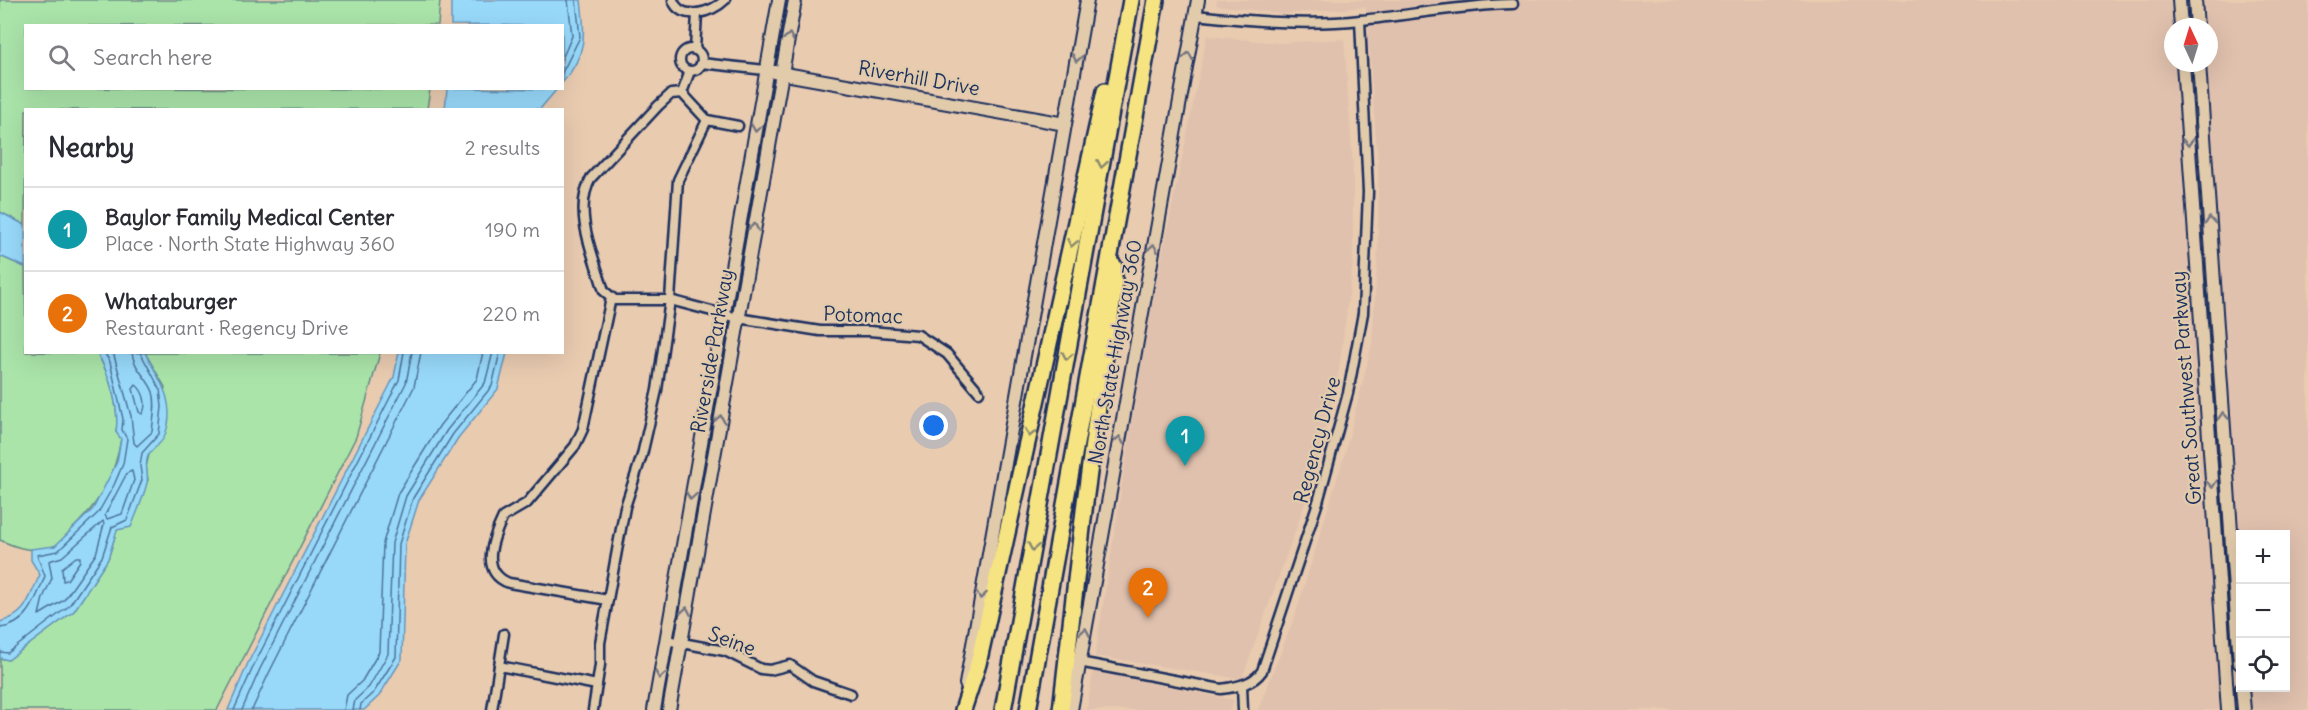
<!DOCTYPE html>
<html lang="en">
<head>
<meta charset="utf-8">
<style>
	:root { --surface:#fff; --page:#f2f2f3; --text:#2b2b33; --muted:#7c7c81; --line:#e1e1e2; --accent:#2563eb }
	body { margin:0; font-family:Delius,sans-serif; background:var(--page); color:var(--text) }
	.controls { position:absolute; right:18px; bottom:18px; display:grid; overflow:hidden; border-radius:0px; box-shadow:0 6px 24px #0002 }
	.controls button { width:54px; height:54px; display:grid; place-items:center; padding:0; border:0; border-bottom:2px solid var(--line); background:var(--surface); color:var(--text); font:30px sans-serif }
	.compass { position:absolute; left:2164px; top:18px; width:54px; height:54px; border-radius:50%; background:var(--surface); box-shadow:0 6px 24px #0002; rotate:356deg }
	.you { position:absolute; left:934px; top:426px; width:21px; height:21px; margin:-15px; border:4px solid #fff; border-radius:50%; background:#1a73e8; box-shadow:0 0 0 9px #1a73e833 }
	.badge { display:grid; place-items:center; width:39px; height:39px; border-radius:50%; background:var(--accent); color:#fff; font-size:20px; font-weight:700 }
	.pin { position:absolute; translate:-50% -50px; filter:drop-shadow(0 2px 3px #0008) }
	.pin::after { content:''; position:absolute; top:32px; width:21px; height:18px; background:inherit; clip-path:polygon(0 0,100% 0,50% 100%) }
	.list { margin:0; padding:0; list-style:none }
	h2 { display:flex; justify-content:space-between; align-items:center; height:78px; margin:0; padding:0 24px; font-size:26px }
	h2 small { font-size:20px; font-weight:400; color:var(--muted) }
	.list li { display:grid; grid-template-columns:39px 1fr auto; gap:18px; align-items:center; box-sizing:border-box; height:84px; padding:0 24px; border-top:2px solid var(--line) }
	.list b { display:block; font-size:22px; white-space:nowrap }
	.list p { margin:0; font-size:20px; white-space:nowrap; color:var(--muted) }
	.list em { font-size:20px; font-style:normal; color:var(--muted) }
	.icon { flex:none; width:33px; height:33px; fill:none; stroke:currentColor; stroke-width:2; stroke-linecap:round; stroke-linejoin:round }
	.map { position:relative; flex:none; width:2308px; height:710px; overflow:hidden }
	.search { position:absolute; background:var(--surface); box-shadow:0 6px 24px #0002; left:24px; top:24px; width:540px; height:66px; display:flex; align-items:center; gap:15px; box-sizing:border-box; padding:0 21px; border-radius:0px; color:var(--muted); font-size:22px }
	.panel { position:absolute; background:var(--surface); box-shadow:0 6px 24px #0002; left:24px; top:108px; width:540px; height:246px; border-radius:0px }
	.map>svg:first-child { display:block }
	.built { fill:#e0c1ae; fill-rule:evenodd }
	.green { fill:#aae4a9; stroke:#628a84; stroke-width:1.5 }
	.water { fill:#98d9fa; stroke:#6695bc; stroke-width:1.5 }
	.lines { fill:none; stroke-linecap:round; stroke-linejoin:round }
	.shore { stroke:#4d739c; stroke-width:1.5 }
	.street-casing { stroke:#1b2f5e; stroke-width:13 }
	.secondary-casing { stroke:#1b2f5e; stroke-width:16 }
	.highway-casing { stroke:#1b2f5e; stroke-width:20 }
	.street { stroke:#e2cbab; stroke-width:8 }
	.secondary { stroke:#e2cbab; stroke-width:12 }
	.highway { stroke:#f6e381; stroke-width:15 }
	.oneway { stroke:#757581 }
	.oneway2 { stroke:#888970 }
	.labels { text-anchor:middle; stroke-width:4.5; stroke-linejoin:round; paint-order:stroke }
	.street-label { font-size:20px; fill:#1b2f5e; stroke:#e2cbab }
</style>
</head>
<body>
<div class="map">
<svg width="2308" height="710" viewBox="0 0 2308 710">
	<rect width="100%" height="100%" fill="#e9cbb0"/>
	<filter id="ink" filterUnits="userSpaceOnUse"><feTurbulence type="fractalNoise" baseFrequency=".0167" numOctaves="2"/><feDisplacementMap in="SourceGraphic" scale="12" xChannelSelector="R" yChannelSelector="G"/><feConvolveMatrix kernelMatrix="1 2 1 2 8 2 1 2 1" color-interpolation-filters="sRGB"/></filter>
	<g filter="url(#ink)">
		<g class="built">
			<path d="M1217 0H2308V710H1258L1294 619 1345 453 1372 344 1378 249V162L1366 7 1282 14 1216 5ZM2173 27H2209V63H2173ZM2240 534H2286V688H2240Z"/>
			<polygon points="1207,36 1280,43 1344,39 1353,167 1353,262 1339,370 1312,484 1242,679 1095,656 1145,338"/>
			<polygon points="1093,671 1234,700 1230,710 1087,710"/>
		</g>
		<g class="green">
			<polygon points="0,0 440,0 438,25 26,26 26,88 430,89 427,109 26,110 25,225 0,212"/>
			<path d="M0 256 25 267 26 352 97 353C109 373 120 408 116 432L121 438C115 477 99 504 71 530 66 535 60 544 54 546 35 554 17 548 0 540Z"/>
			<polygon points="145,353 380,353 356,437 217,710 0,710 0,658 8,660 74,611 108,559 117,530 148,480 146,467 165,387"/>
		</g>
		<g class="water">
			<path d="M451 0H581C585 35 587 54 563 82L562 26 451 25Z"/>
			<polygon points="447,89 447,88 557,89 540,109 445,109"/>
			<polygon points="0,212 25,225 25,267 0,256"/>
			<polygon points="399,352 507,353 498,389 458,438 419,500 405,544 402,659 379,696 364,710 228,710 248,663 394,377"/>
			<path d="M97 353H145C160 379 179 407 163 439 159 446 151 449 148 456 144 465 149 474 147 483 143 498 137 513 131 527L117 530 108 559 74 611 8 660 0 658V622C28 615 28 598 40 575L31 560V549L55 546 93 509 117 462 121 439 116 432C120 408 109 373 97 353Z"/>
		</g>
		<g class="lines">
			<g class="shore">
				<polyline points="562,59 572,36 568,0"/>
				<polyline points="562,73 580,37 576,0"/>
				<path d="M113 352 131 416 134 443 137 446 152 432C153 419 157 404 153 392 148 378 133 368 132 352"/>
				<path d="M136 385C144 391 148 406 142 414L139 412 133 389Z"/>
				<polygon points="132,471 134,480 122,514 107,519 105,515 127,473"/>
				<polygon points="103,521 104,524 96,554 64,600 39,615 43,598 52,578 49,561 62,557"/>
				<polygon points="76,557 80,557 80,561 67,580 63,581 62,568"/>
				<path d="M0 628C28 625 36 599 45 576L37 555 58 551 98 513 114 485 123 464 127 439 122 430 123 419 110 362 104 352"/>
				<polyline points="0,652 8,653 69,606 102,557 112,527 127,520 142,480 140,466 142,453 159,434 162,407 160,389 140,352"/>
				<polyline points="234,710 254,665 399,380 404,352"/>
				<polyline points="242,710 260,669 406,383 412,352"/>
				<polyline points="252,710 269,673 414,387 421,352"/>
				<polyline points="344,710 347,695 362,681 379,652 383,543 398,493 440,425 477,379 483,352"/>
				<polyline points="353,710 355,700 369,687 388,654 392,543 406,496 447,430 485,383 493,352"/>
				<polyline points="360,710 361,704 374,692 396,657 399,544 413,498 453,434 492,386 500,352"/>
			</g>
			<defs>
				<g id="street">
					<path d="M673 0C680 22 712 13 725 0"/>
					<path d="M1195 15C1250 21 1306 26 1361 20 1412 15 1461 5 1513 4"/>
					<circle cx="691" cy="60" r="11"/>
					<polyline points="695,50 697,13"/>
					<polyline points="701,63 765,70"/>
					<polyline points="690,71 682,93 707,120 738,126"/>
					<path d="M682 93 671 94 658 106 591 178C572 212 594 256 604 291L615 300H670L738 318 820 331H869L918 335 947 354 979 392"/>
					<path d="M608 600 509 583C479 572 493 538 503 517L527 503 575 446 583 429 611 298"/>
					<polyline points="666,640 725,651 761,669 770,670 790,665 813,681 851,694"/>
					<path d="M1079 662 1221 689C1237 687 1253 684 1262 671L1318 502 1348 393 1363 313 1368 192 1360 20"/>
					<polyline points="499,666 597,685"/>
					<polyline points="1242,685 1243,710"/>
					<polyline points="492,710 504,634"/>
					<polyline points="593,710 600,665 600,643 625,507 642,455 657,390 670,300 678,180 707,120"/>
				</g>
				<g id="secondary">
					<polyline points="2179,0 2181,27"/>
					<polyline points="2195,0 2197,27"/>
					<polyline points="2183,63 2228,710"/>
					<polyline points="2199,63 2240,663"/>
					<polyline points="774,72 1065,124"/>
					<polyline points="966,684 1087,0"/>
					<polyline points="2242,688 2244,710"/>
					<polyline points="654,710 779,0"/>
					<polyline points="669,710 795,0"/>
					<polyline points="1071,710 1198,0"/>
				</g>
				<g id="highway">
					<polyline points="963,710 978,664 1105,91"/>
					<polyline points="1003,710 1131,0"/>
					<polyline points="1028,710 1156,0"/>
					<polyline points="1061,710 1085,502 1114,289 1114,266"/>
				</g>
			</defs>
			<use href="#street" class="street-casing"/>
			<use href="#secondary" class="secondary-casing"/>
			<use href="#highway" class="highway-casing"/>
			<use href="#street" class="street"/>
			<use href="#secondary" class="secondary"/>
			<use href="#highway" class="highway"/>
		</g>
		<defs><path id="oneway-chevron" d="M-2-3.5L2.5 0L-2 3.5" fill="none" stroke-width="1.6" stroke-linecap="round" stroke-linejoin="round" transform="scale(1.5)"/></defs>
		<g class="oneway">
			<use href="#oneway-chevron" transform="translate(789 37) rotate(-80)"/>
			<use href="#oneway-chevron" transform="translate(1188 56) rotate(-80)"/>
			<use href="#oneway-chevron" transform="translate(1077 58) rotate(100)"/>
			<use href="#oneway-chevron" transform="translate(756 128) rotate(99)"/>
			<use href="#oneway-chevron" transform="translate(2188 142) rotate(87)"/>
			<use href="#oneway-chevron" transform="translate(2210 221) rotate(-95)"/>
			<use href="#oneway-chevron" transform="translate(754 227) rotate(-80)"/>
			<use href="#oneway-chevron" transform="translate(1153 248) rotate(-80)"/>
			<use href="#oneway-chevron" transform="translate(2223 416) rotate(-94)"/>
			<use href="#oneway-chevron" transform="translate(720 419) rotate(-80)"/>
			<use href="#oneway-chevron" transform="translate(1119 440) rotate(-80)"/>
			<use href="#oneway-chevron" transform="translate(2212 484) rotate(85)"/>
			<use href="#oneway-chevron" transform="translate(691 496) rotate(100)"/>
			<use href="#oneway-chevron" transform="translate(981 595) rotate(99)"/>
			<use href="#oneway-chevron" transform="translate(686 611) rotate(-80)"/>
			<use href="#oneway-chevron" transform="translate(1085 632) rotate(-80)"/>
			<use href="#oneway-chevron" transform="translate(660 675) rotate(100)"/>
		</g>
		<g class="oneway2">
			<use href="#oneway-chevron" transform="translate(1102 164) rotate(100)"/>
			<use href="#oneway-chevron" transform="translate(1072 243) rotate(102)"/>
			<use href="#oneway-chevron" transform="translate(1067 356) rotate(100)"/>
			<use href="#oneway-chevron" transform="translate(1030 433) rotate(103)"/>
			<use href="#oneway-chevron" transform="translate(1033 547) rotate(100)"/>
		</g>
	</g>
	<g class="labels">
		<g class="street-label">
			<text transform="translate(919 78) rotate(10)" y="7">Riverhill Drive</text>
			<text transform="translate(863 315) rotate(2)" y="7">Potomac</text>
			<text transform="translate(712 351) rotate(-80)" y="7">Riverside Parkway</text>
			<text transform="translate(1115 352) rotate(-80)" y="7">North State Highway 360</text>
			<text transform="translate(2186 388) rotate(-94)" y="7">Great Southwest Parkway</text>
			<text transform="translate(1317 440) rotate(-75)" y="7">Regency Drive</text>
			<text transform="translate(732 641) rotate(20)" y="7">Seine</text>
		</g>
	</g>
</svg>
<div class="controls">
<button>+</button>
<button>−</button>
<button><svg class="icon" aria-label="locate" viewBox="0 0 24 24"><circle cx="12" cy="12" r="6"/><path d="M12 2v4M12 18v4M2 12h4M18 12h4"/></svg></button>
</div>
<svg class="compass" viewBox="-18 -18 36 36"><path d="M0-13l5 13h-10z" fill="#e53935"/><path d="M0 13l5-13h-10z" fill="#7c7c81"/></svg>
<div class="you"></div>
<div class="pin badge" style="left:1185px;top:466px;background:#0f9aa8">1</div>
<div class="pin badge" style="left:1148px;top:618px;background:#e8710a">2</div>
<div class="search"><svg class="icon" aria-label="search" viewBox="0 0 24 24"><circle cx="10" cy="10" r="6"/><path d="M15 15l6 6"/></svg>Search here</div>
<section class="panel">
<h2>Nearby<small>2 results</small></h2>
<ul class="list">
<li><span class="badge" style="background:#0f9aa8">1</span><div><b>Baylor Family Medical Center</b><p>Place · North State Highway 360</p></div><em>190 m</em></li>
<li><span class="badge" style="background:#e8710a">2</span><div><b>Whataburger</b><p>Restaurant · Regency Drive</p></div><em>220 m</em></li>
</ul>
</section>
</div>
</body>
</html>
